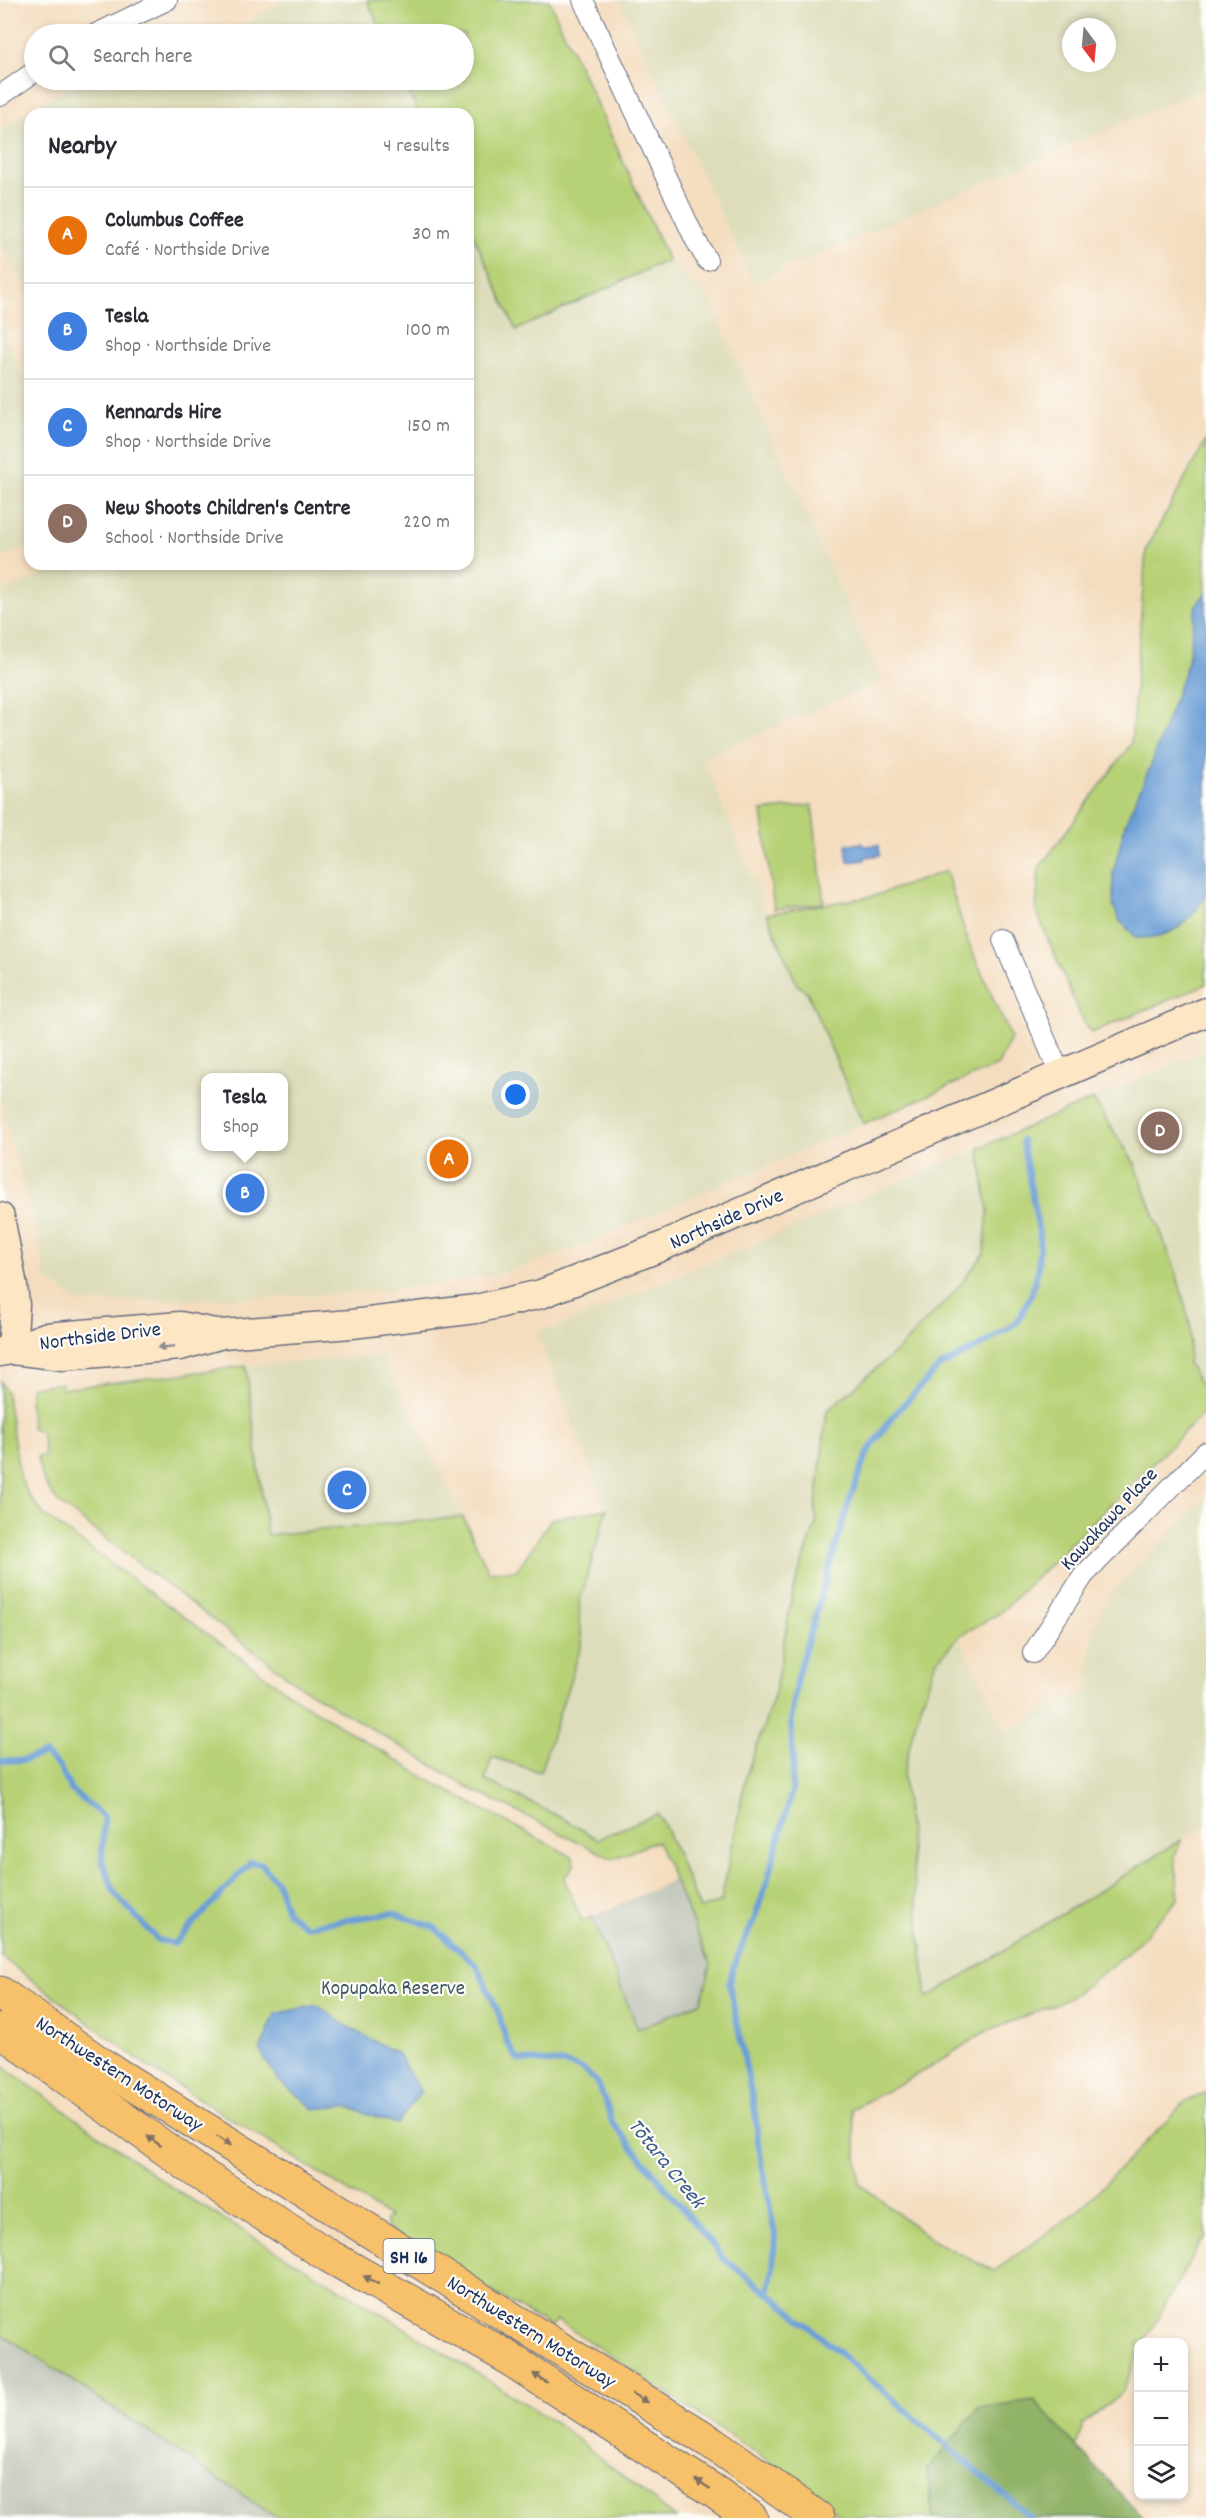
<!DOCTYPE html>
<html lang="en">
<head>
<meta charset="utf-8">
<style>
	:root { --surface:#fff; --page:#f2f2f3; --text:#2b2b33; --muted:#7c7c81; --line:#e1e1e2; --accent:#db2777 }
	body { margin:0; font-family:Dekko,sans-serif; background:var(--page); color:var(--text) }
	.controls { position:absolute; right:18px; bottom:18px; display:grid; overflow:hidden; border-radius:12px; box-shadow:0 3px 9px #0003 }
	.controls button { width:54px; height:54px; display:grid; place-items:center; padding:0; border:0; border-bottom:2px solid var(--line); background:var(--surface); color:var(--text); font:30px sans-serif }
	.compass { position:absolute; left:1062px; top:18px; width:54px; height:54px; border-radius:50%; background:var(--surface); box-shadow:0 3px 9px #0003; rotate:164deg }
	.you { position:absolute; left:516px; top:1095px; width:21px; height:21px; margin:-15px; border:4px solid #fff; border-radius:50%; background:#1a73e8; box-shadow:0 0 0 9px #1a73e833 }
	.badge { display:grid; place-items:center; width:39px; height:39px; border-radius:50%; background:var(--accent); color:#fff; font-size:20px; font-weight:700 }
	.pin { position:absolute; translate:-50% -50%; border:3px solid #fff; box-shadow:0 2px 6px #0006 }
	.popup { position:absolute; left:201px; top:1073px; width:87px; height:78px; box-sizing:border-box; display:grid; place-content:center; border-radius:12px; background:var(--surface); filter:drop-shadow(0 2px 4px #0005); font-size:20px; white-space:nowrap; color:var(--muted) }
	.popup b { font-size:22px; color:var(--text) }
	.popup::after { content:''; position:absolute; left:50%; top:100%; margin-left:-12px; border:12px solid transparent; border-top-color:var(--surface) }
	.list { margin:0; padding:0; list-style:none }
	h2 { display:flex; justify-content:space-between; align-items:center; height:78px; margin:0; padding:0 24px; font-size:26px }
	h2 small { font-size:20px; font-weight:400; color:var(--muted) }
	.list li { display:grid; grid-template-columns:39px 1fr auto; gap:18px; align-items:center; box-sizing:border-box; height:96px; padding:0 24px; border-top:2px solid var(--line) }
	.list b { display:block; font-size:22px; white-space:nowrap }
	.list p { margin:0; font-size:20px; white-space:nowrap; color:var(--muted) }
	.list em { font-size:20px; font-style:normal; color:var(--muted) }
	.icon { flex:none; width:33px; height:33px; fill:none; stroke:currentColor; stroke-width:2; stroke-linecap:round; stroke-linejoin:round }
	.map { position:relative; flex:none; width:1206px; height:2518px; overflow:hidden }
	.search { position:absolute; background:var(--surface); box-shadow:0 3px 9px #0003; left:24px; top:24px; width:450px; height:66px; display:flex; align-items:center; gap:15px; box-sizing:border-box; padding:0 21px; border-radius:33px; color:var(--muted); font-size:22px }
	.panel { position:absolute; background:var(--surface); box-shadow:0 3px 9px #0003; left:24px; top:108px; width:450px; height:462px; border-radius:18px }
	.map>svg:first-child { display:block }
	.built { fill:#deddbb; fill-rule:evenodd }
	.industrial { fill:#c3c6b9 }
	.green { fill:#b7d176; stroke:#69806a; stroke-width:1.5 }
	.forest { fill:#91b367; stroke:#567162; stroke-width:1.5 }
	.water { fill:#6b9ed6; stroke:#43669a; stroke-width:1.5 }
	.lines { fill:none; stroke-linecap:round; stroke-linejoin:round }
	.stream { stroke:#6b9ed6; stroke-width:6 }
	.street-casing { stroke:#676c80; stroke-width:22 }
	.secondary-casing { stroke:#676c80; stroke-width:31 }
	.highway-casing { stroke:#676c80; stroke-width:35 }
	.street { stroke:#fff; stroke-width:20 }
	.secondary { stroke:#fce6c4; stroke-width:28 }
	.highway { stroke:#f7c06b; stroke-width:33 }
	.oneway { fill:#8c8a91 }
	.oneway2 { fill:#7e7064 }
	.labels { text-anchor:middle; stroke-width:4.5; stroke-linejoin:round; paint-order:stroke }
	.shield { fill:#fdfcf7; stroke:#5f6c8c; stroke-width:1.5 }
	.shield-label { font-size:20px; font-weight:bold; fill:#1b2f5e }
	.street-label { font-size:21px; fill:#1b2f5e; stroke:#fdfcf7 }
	.park-label { font-size:21px; fill:#425864; stroke:#fdfcf7 }
	.water-label { font-size:22px; font-style:italic; fill:#3b5b8e; stroke:#fdfcf7 }
</style>
</head>
<body>
<div class="map">
<svg width="1206" height="2518" viewBox="0 0 1206 2518">
	<rect width="100%" height="100%" fill="#fdfcf7"/>
	<filter id="ink" filterUnits="userSpaceOnUse"><feTurbulence type="fractalNoise" baseFrequency=".0167" numOctaves="2"/><feDisplacementMap in="SourceGraphic" scale="12" xChannelSelector="R" yChannelSelector="G"/><feConvolveMatrix kernelMatrix="1 2 1 2 8 2 1 2 1" color-interpolation-filters="sRGB"/></filter>
	<filter id="wash" filterUnits="userSpaceOnUse"><feTurbulence type="fractalNoise" baseFrequency=".008" numOctaves="4" result="noise"/><feDisplacementMap in="SourceGraphic" scale="24" xChannelSelector="R" yChannelSelector="G"/><feGaussianBlur stdDeviation="1.35" result="paint"/><feColorMatrix in="noise" values="0 0 0 0 0 0 0 0 0 0 0 0 0 0 0 0 0 1.4 0 .05"/><feComposite in="paint" operator="in"/></filter>
	<g filter="url(#wash)">
		<rect width="100%" height="100%" fill="#f4ddbf"/>
		<g class="built">
			<polygon points="281,0 367,0 383,34 230,34"/>
			<path d="M619 0H1206V87L753 282ZM1071 27H1107V63H1071Z"/>
			<polygon points="82,80 403,80 419,114 30,114 30,296 0,243 0,132 12,121"/>
			<path d="M468 223 516 330 668 260 710 301 881 681 703 759 797 985 807 992 863 1124 576 1248 502 1273 419 1287 297 1296 79 1303 44 1277 43 1257 0 1099V593L66 564H468ZM206 1078H284V1146H206Z"/>
			<polygon points="0,322 30,393 30,546 0,558"/>
			<polygon points="1206,1050 1206,1395 1188,1363 1191,1328 1134,1162 1093,1099"/>
			<polygon points="979,1148 989,1211 984,1254 956,1290 900,1348 827,1411 817,1520 793,1591 774,1696 721,1902 700,1909 664,1824 597,1839 564,1819 485,1780 492,1757 540,1772 582,1644 579,1604 607,1509 536,1331 556,1328"/>
			<polygon points="381,1355 463,1517 267,1535 246,1366"/>
			<polygon points="1206,1497 1206,1825 927,1998 903,1776 913,1731 935,1663 959,1636 1005,1731 1090,1689 1088,1664 1094,1627 1110,1595"/>
		</g>
		<g class="industrial">
			<polygon points="674,1880 711,1965 701,2002 637,2029 592,1917"/>
			<polygon points="0,2332 277,2518 0,2518"/>
		</g>
		<g class="green">
			<polygon points="367,0 549,0 668,260 516,330 468,223 468,114 419,114 403,80 464,80 464,34 383,34"/>
			<polygon points="1206,440 1206,984 1091,1033 1082,1019 1036,911 1039,868 1131,744 1146,550"/>
			<polygon points="812,805 824,903 774,909 762,811"/>
			<polygon points="946,871 968,942 1011,1038 998,1065 863,1124 807,992 797,985 767,914 874,896"/>
			<path d="M1093 1099 1134 1162 1176 1272 1191 1328 1188 1363 1206 1395V1411L1000 1613 959 1636 935 1663 913 1731 903 1776 927 1998 1181 1840 1175 1856 1179 1898 1127 1954 1068 1999 981 2034 929 2068 852 2109 860 2184 932 2240 994 2271 1078 2211 1184 2103 1206 2092V2237L1200 2243 1144 2342H1138V2355L1122 2393 1083 2424 1076 2447 1033 2400 927 2470 933 2518H845L765 2459 557 2320 551 2327 386 2228V2220L390 2217 154 2071 0 1956V1381L6 1391 20 1477 29 1496 45 1516 301 1702 437 1785 573 1857 574 1865 564 1878 582 1921 592 1917 638 2029 701 2002 711 1965 657 1841 613 1859 475 1791 300 1686 59 1503C46 1489 41 1476 37 1457L45 1455 41 1431 32 1429 29 1400 31 1387 62 1383 61 1389 246 1366 267 1535 463 1517 489 1572 517 1570 551 1519 607 1509 579 1604 582 1644 540 1772 492 1757 485 1780 564 1819 597 1839 657 1814 664 1824 700 1909 721 1902 746 1776 774 1696 793 1591 817 1520 815 1513 827 1411 900 1348 956 1290 984 1254 988 1211 979 1148Z"/>
			<polygon points="0,2064 177,2191 382,2314 555,2422 676,2518 277,2518 0,2332"/>
		</g>
		<polygon class="forest" points="1033,2400 1143,2518 933,2518 927,2470 978,2408"/>
		<g class="water">
			<path d="M1206 593V895C1190 924 1170 939 1137 938L1120 921 1113 905V873L1126 821 1151 765 1188 661 1196 605Z"/>
			<polygon points="862,843 863,846 879,845 880,855 865,857 865,860 848,862 846,845"/>
			<polygon points="317,2005 348,2027 397,2053 421,2092 397,2124 346,2106 314,2109 278,2080 260,2051 275,2014"/>
		</g>
		<g class="lines">
			<g class="stream">
				<path d="M0 1761 23 1760 45 1754 60 1768 71 1790 104 1817 102 1860 115 1894 158 1940 174 1944 251 1862 262 1864 278 1884 287 1912 305 1926 393 1913 434 1927 477 1966 499 2014 506 2040 518 2060C578 2065 594 2058 612 2122L724 2259 785 2306 1031 2518"/>
				<polyline points="768,2293 773,2268 775,2236 758,2141 755,2112 729,1983 735,1962 754,1920 767,1882 792,1791 793,1759 791,1723 797,1677 850,1499 867,1454 892,1417 939,1367 982,1345 1017,1322 1031,1295 1038,1270 1040,1238 1022,1140"/>
			</g>
		</g>
	</g>
	<g filter="url(#ink)">
		<g class="lines">
			<defs>
				<g id="street">
					<polyline points="583,0 695,239 707,260"/>
					<polyline points="96,34 167,0"/>
					<polyline points="0,96 34,72"/>
					<polyline points="1003,940 1060,1074"/>
					<polyline points="1033,1653 1084,1575 1206,1452"/>
				</g>
				<g id="secondary">
					<polyline points="0,1217 13,1286 15,1305 12,1350"/>
					<polyline points="24,1345 45,1337 180,1326 215,1333"/>
					<polyline points="0,1352 12,1350 63,1356 180,1346 222,1334 352,1324 476,1309 541,1294 658,1248 1206,1012"/>
				</g>
				<g id="highway">
					<polyline points="0,1993 105,2067 714,2444 818,2518"/>
					<polyline points="0,2030 199,2173 329,2256 502,2354 718,2494 751,2518"/>
				</g>
			</defs>
			<use href="#street" class="street-casing"/>
			<use href="#secondary" class="secondary-casing"/>
			<use href="#highway" class="highway-casing"/>
			<use href="#street" class="street"/>
			<use href="#secondary" class="secondary"/>
			<use href="#highway" class="highway"/>
		</g>
		<defs><path id="oneway-solid" d="M-6-.8H1V-3.2L6.5 0L1 3.2V.8H-6Z" transform="scale(1.5)"/></defs>
		<use class="oneway" href="#oneway-solid" transform="translate(166 1347) rotate(175)"/>
		<g class="oneway2">
			<use href="#oneway-solid" transform="translate(154 2141) rotate(-145)"/>
			<use href="#oneway-solid" transform="translate(224 2141) rotate(32)"/>
			<use href="#oneway-solid" transform="translate(371 2280) rotate(-151)"/>
			<use href="#oneway-solid" transform="translate(540 2378) rotate(-147)"/>
			<use href="#oneway-solid" transform="translate(640 2398) rotate(32)"/>
			<use href="#oneway-solid" transform="translate(703 2484) rotate(-147)"/>
		</g>
	</g>
	<g class="labels">
		<rect class="shield" x="383.5" y="2239" width="51" height="34" rx="4.5"/>
		<g class="shield-label">
			<text x="409" y="2263">SH 16</text>
		</g>
		<g class="street-label">
			<text transform="translate(726 1218) rotate(-24)" y="7">Northside Drive</text>
			<text transform="translate(100 1335) rotate(-7)" y="7">Northside Drive</text>
			<text transform="translate(1108 1518) rotate(-47)" y="7">Kawakawa Place</text>
			<text transform="translate(120 2073) rotate(33)" y="7">Northwestern Motorway</text>
			<text transform="translate(532 2331) rotate(32)" y="7">Northwestern Motorway</text>
		</g>
		<g class="park-label">
			<text x="393" y="1994">Kopupaka Reserve</text>
		</g>
		<g class="water-label">
			<text transform="translate(668 2162) rotate(51)" y="8">Tōtara Creek</text>
		</g>
	</g>
</svg>
<div class="controls">
<button>+</button>
<button>−</button>
<button><svg class="icon" aria-label="layers" viewBox="0 0 24 24"><path d="M12 4l9 5-9 5-9-5zM3 14l9 5 9-5"/></svg></button>
</div>
<svg class="compass" viewBox="-18 -18 36 36"><path d="M0-13l5 13h-10z" fill="#e53935"/><path d="M0 13l5-13h-10z" fill="#7c7c81"/></svg>
<div class="you"></div>
<div class="pin badge" style="left:449px;top:1159px;background:#e8710a">A</div>
<div class="pin badge" style="left:245px;top:1193px;background:#3f7fe0">B</div>
<div class="popup"><b>Tesla</b>Shop</div>
<div class="pin badge" style="left:347px;top:1490px;background:#3f7fe0">C</div>
<div class="pin badge" style="left:1160px;top:1131px;background:#8d6e63">D</div>
<div class="search"><svg class="icon" aria-label="search" viewBox="0 0 24 24"><circle cx="10" cy="10" r="6"/><path d="M15 15l6 6"/></svg>Search here</div>
<section class="panel">
<h2>Nearby<small>4 results</small></h2>
<ul class="list">
<li><span class="badge" style="background:#e8710a">A</span><div><b>Columbus Coffee</b><p>Café · Northside Drive</p></div><em>30 m</em></li>
<li><span class="badge" style="background:#3f7fe0">B</span><div><b>Tesla</b><p>Shop · Northside Drive</p></div><em>100 m</em></li>
<li><span class="badge" style="background:#3f7fe0">C</span><div><b>Kennards Hire</b><p>Shop · Northside Drive</p></div><em>150 m</em></li>
<li><span class="badge" style="background:#8d6e63">D</span><div><b>New Shoots Children's Centre</b><p>School · Northside Drive</p></div><em>220 m</em></li>
</ul>
</section>
</div>
</body>
</html>
